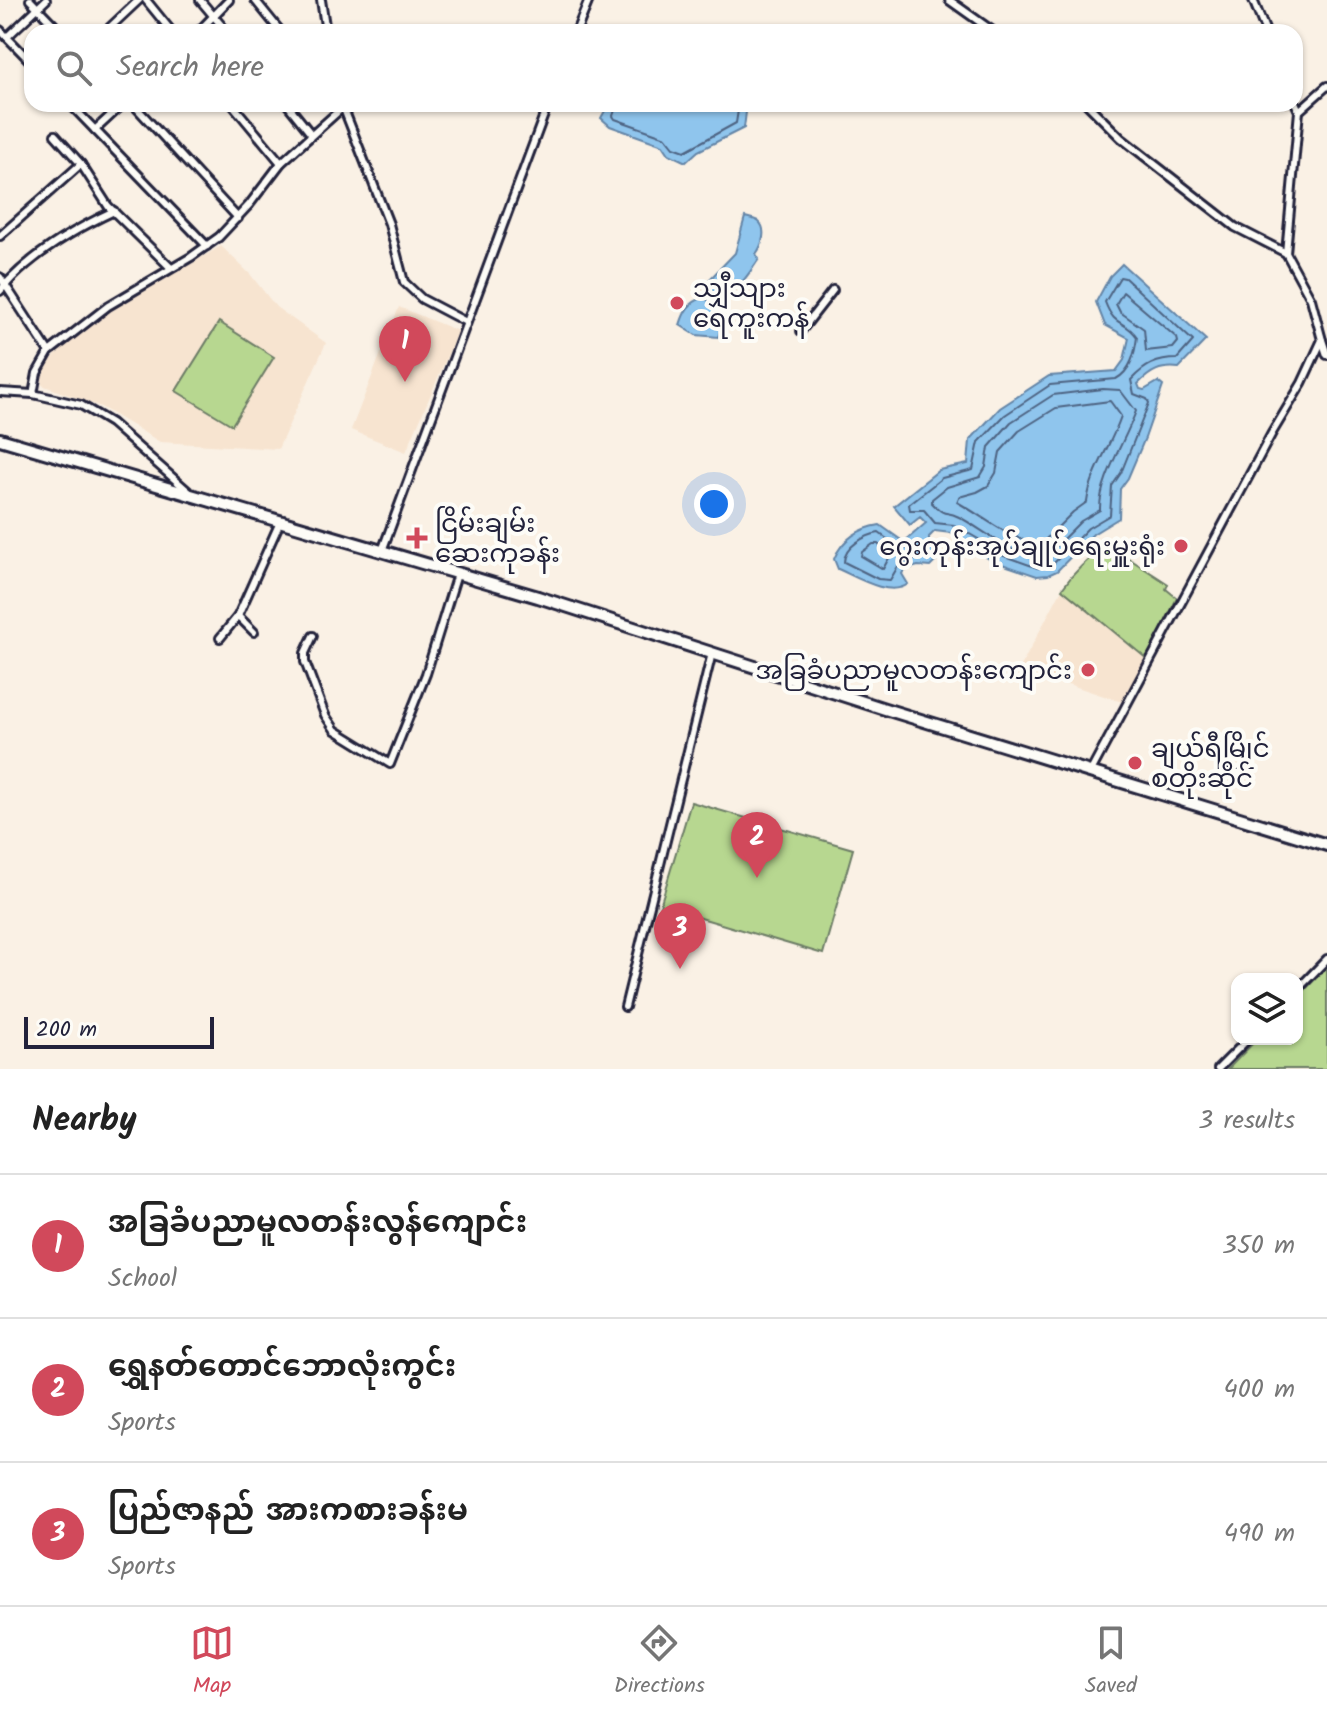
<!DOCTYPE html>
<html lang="en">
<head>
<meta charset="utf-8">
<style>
	:root { --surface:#fff; --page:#f2f2f2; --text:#222; --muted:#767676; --line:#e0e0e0; --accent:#d1495b }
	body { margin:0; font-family:Kalam,"Noto Sans Myanmar",sans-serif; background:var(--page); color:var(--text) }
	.controls { position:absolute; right:24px; bottom:24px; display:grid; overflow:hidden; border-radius:16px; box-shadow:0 2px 6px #0004 }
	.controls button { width:72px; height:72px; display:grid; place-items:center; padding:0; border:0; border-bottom:2px solid var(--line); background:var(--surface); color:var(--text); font:40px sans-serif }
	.scale { position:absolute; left:24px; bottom:20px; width:190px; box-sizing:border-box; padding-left:8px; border:4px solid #22223b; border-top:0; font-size:22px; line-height:28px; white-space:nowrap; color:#22223b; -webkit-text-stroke:6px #fdfcf7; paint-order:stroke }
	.you { position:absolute; left:714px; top:504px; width:28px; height:28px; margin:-20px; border:6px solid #fff; border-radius:50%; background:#1a73e8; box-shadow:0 0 0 12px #1a73e833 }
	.badge { display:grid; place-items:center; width:52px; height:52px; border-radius:50%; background:var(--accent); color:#fff; font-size:26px; font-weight:700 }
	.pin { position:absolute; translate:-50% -66px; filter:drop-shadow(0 2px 4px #0008) }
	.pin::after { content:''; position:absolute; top:42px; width:28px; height:24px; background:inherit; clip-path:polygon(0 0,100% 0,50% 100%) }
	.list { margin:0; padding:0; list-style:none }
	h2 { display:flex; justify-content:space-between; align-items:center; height:104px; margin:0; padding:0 32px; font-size:34px }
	h2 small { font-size:26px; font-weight:400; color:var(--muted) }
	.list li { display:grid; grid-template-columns:52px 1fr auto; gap:24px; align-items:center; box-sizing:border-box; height:144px; padding:0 32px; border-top:2px solid var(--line) }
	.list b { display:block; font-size:30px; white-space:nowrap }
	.list p { margin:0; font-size:26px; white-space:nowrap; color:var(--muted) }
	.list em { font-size:26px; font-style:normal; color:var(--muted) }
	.icon { flex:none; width:44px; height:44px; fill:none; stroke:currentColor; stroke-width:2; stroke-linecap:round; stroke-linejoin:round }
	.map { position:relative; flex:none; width:1327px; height:1069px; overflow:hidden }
	.search { position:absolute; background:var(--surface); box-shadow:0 2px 6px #0004; left:24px; right:24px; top:24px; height:88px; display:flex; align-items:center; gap:20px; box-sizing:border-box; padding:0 28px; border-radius:24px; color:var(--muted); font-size:30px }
	.sheet { height:536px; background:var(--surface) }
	nav { display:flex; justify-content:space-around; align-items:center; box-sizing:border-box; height:112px; border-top:2px solid var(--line); background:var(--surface); font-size:22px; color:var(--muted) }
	nav a { display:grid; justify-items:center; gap:4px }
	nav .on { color:var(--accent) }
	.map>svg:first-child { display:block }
	.built { fill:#f7e4d0 }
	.green { fill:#b7d790; stroke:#6c7c66; stroke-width:2 }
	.water { fill:#8fc5ed; stroke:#6384a6; stroke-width:2 }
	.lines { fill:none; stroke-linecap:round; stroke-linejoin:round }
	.shore { stroke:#4e6382; stroke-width:2 }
	.minor-casing { stroke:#22223b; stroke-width:12 }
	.trunk-casing { stroke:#22223b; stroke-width:16 }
	.minor { stroke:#fdfcf7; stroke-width:6 }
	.trunk { stroke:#fdfcf7; stroke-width:10 }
	.poi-dot { fill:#d1495b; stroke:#fdfcf7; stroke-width:3 }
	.labels { text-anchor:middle; stroke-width:8; stroke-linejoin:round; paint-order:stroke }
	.poi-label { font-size:26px; fill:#22223b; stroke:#fdfcf7; text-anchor:start }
</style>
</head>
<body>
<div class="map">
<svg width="1327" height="1069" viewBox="0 0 1327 1069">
	<rect width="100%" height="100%" fill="#faf1e5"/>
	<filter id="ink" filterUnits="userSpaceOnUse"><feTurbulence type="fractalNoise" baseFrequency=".0125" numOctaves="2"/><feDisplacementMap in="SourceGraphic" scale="16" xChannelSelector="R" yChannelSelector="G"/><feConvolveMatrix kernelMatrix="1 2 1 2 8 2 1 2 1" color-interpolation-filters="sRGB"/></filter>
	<g filter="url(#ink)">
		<g class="built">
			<polygon points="221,246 250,274 276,307 326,343 278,449 160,442 101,407 42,385 41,371 73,336 95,320"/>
			<polygon points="399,307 458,331 406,452 351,430"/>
			<polygon points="1062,589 1147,659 1122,702 1020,668"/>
		</g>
		<g class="green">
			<polygon points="219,322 274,357 232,425 176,391"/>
			<path d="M1109 543 1126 546 1122 554 1168 584 1166 589 1177 598 1147 659 1062 589C1075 570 1091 556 1109 543Z"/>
			<polygon points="691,802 853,849 823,954 660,906"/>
			<polygon points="1327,967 1327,1069 1228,1069 1257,1039 1297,1039 1297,998"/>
		</g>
		<g class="water">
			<polygon points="614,104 747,104 744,128 698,151 686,162 669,154 663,145 610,126 601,118 606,109"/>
			<path d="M745 217C749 218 754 219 758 221 768 229 762 246 756 254L759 259C747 276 738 293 717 297L708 286 709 280 735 253Z"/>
			<path d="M1122 264 1206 340 1179 368C1160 366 1151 371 1138 384L1140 389 1144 390 1158 382 1163 386 1145 438 1128 478 1120 489 1119 518 1093 534 1057 571 1048 575 1037 576 993 561 986 557 983 551 951 533 935 531 929 537V544L941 556 930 567 918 566 904 570 902 574 908 584C890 598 856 577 838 569L834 559C842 539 860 528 880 525L904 542 926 523 920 517 910 525 894 506 939 470 968 464 970 440 1000 408 1049 376 1116 371 1124 360 1129 338 1105 325 1096 302 1110 276Z"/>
			<path d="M703 298C722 305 726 319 718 337L696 335 680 325C684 312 689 302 703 298Z"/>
		</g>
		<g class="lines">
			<g class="shore">
				<polyline points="617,104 613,116 615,119 666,137 674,147 685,151 736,123 739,104"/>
				<path d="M1120 277 1125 278 1193 341 1177 359C1157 359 1145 365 1131 380L1134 394 1147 399 1149 403 1121 473 1112 486 1110 515 1088 528 1053 564 1038 568 993 552 987 544 954 525 935 523 924 510H910L909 504 942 478 973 470 979 442 1005 415 1050 385 1116 379C1131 371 1135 353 1137 337 1125 319 1115 329 1105 302Z"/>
				<polygon points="1123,292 1177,338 1178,342 1173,348 1146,351 1144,329 1120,312 1116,304"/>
				<path d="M1103 389 1120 390 1136 411C1125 442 1099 480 1100 510L1081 521 1046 556C1021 564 982 528 959 517 944 509 948 519 932 503V499L947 487 980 477 986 467 989 447 1011 422 1053 395Z"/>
				<path d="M1110 401 1121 416C1111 446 1091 471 1087 502L1073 512 1041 544C1012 542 983 516 957 502L959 497 977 492 988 486 996 473 1000 452 1019 431 1056 408Z"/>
				<path d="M879 533 902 550 919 542 927 557 900 563 890 580 878 579 844 562C844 547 865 535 879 533Z"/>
				<polygon points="873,544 878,544 890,556 883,569 861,556 862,552"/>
			</g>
			<defs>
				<g id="minor">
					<polyline points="30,0 61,32"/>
					<polyline points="146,0 172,32"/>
					<polyline points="200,0 227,32"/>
					<polyline points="255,0 281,32"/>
					<polyline points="321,0 326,32"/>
					<polyline points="949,0 994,32"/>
					<polyline points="1253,0 1266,32"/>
					<polyline points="0,30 32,63"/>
					<polyline points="105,32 139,0"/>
					<polyline points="198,32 229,0"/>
					<polyline points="576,32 589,0"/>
					<polyline points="7,37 46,0"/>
					<polyline points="70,104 207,246"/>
					<polyline points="133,104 238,218"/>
					<polyline points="232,104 281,163"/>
					<polyline points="287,104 311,134"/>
					<polyline points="342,104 389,224 404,282 422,299 466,322"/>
					<polyline points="1087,104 1121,138 1235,227 1286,253"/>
					<polyline points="1299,111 1327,86"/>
					<polyline points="95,130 123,104"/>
					<polyline points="55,135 81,164 108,206 171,268"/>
					<polyline points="0,236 81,164"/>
					<polyline points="0,277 49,352"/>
					<path d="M0 291C29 256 73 230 114 211"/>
					<polyline points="801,331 833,290"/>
					<polyline points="1322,340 1327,355"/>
					<polyline points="0,392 33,394 81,405 111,423 189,492"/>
					<polyline points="33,394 37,373 49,352 108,306 191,257 219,237 249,205 281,163 343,107 340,104"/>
					<polyline points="382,551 548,104"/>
					<polyline points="238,616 254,632"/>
					<polyline points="313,636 305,653 305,662 325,715 335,730 390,764 426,674 457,574"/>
					<polyline points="220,638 238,616 280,522"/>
					<polyline points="1091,771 1272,433 1302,383 1322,340 1311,299 1286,253 1299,111 1295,102"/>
					<polyline points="1297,990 1327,959"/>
					<polyline points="625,1007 712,653"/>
					<polyline points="1218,1069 1248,1039"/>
				</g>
				<polyline id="trunk" points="0,439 538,597 885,709 1327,845"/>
			</defs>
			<use href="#minor" class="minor-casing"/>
			<use href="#trunk" class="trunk-casing"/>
			<use href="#minor" class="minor"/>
			<use href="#trunk" class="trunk"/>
		</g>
	</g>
	<g class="poi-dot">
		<circle cx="677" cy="303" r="8"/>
		<path d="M413 526h8v8h8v8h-8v8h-8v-8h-8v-8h8z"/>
		<circle cx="1181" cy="546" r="8"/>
		<circle cx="1088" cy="670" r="8"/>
		<circle cx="1135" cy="763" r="8"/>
	</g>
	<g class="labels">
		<g class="poi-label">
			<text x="693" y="297">သျှီသျား<tspan x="693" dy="30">ရေကူးကန်</tspan></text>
			<text x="435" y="532">ငြိမ်းချမ်း<tspan x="435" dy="30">ဆေးကုခန်း</tspan></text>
			<text x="1165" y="555" text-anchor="end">ဂွေးကုန်းအုပ်ချုပ်ရေးမှူးရုံး</text>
			<text x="1072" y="679" text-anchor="end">အခြခံပညာမူလတန်းကျောင်း</text>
			<text x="1151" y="757">ချယ်ရီမြိုင်<tspan x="1151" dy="30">စတိုးဆိုင်</tspan></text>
		</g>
	</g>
</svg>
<div class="controls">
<button><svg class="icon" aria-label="layers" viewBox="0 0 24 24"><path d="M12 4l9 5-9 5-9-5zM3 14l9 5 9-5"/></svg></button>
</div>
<div class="scale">200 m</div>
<div class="you"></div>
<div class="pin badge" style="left:405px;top:382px">1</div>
<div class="pin badge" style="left:757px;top:878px">2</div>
<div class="pin badge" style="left:680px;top:969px">3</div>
<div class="search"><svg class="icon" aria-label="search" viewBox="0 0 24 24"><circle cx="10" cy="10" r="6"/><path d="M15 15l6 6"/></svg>Search here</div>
</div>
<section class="sheet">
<h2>Nearby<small>3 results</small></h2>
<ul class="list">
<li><span class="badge">1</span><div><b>အခြခံပညာမူလတန်းလွန်ကျောင်း</b><p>School</p></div><em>350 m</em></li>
<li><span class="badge">2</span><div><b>ရွှေနတ်တောင်ဘောလုံးကွင်း</b><p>Sports</p></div><em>400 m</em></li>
<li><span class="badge">3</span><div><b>ပြည်ဇာနည် အားကစားခန်းမ</b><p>Sports</p></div><em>490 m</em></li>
</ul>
</section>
<nav>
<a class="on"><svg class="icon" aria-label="map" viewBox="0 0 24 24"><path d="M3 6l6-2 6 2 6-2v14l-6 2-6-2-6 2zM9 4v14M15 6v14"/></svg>Map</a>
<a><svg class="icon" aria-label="directions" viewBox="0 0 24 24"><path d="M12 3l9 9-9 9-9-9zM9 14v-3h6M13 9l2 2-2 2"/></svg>Directions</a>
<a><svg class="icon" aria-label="saved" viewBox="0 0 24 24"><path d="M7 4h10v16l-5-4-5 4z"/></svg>Saved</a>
</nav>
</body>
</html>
